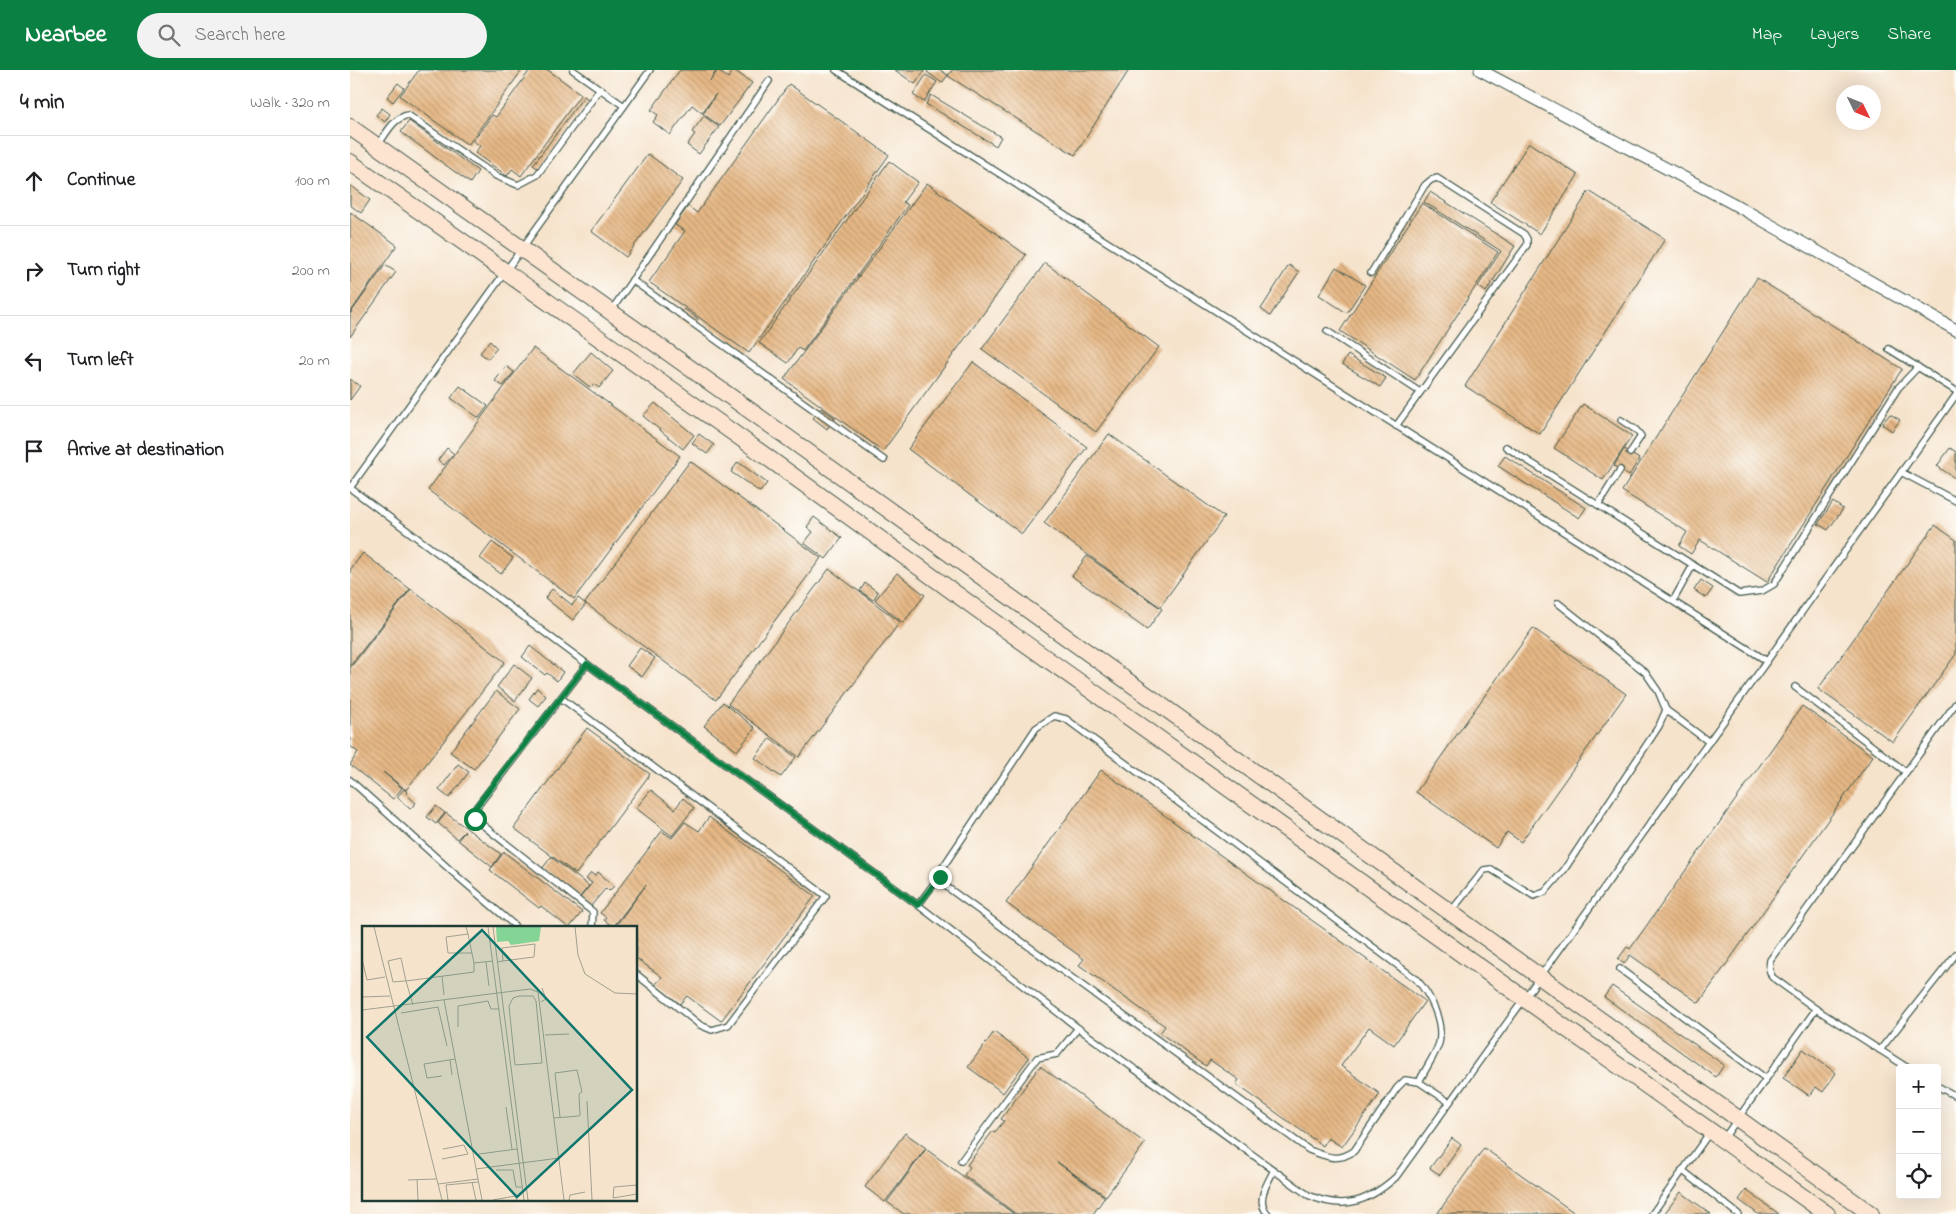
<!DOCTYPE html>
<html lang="en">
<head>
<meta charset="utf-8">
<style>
	:root { --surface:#fff; --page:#f2f2f2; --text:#202124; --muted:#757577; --line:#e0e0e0; --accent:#0b8043 }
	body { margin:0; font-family:"Indie Flower",sans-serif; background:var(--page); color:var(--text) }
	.controls { position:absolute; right:15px; bottom:15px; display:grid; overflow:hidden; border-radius:5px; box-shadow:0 5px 20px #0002 }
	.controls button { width:45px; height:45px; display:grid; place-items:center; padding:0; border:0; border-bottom:1px solid var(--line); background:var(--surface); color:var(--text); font:25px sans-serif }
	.compass { position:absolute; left:1486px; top:15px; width:45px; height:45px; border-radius:50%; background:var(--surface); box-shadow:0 5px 20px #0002; rotate:133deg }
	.stop { position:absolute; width:15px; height:15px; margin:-11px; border:4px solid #0b8043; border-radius:50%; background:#fff }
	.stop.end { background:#0b8043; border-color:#fff; box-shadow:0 1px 5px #0008 }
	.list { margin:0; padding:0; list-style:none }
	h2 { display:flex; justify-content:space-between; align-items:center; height:65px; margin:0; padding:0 20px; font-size:21px }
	h2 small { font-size:16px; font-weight:400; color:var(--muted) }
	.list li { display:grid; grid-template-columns:32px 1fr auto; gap:15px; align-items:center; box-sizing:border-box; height:90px; padding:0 20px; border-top:1px solid var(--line) }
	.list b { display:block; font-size:19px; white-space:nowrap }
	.list em { font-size:16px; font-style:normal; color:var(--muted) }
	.icon { flex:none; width:28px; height:28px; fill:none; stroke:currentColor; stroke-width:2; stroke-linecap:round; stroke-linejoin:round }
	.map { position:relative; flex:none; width:1606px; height:1144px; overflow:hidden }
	header { display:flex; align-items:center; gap:30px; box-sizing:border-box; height:70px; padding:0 25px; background:var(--accent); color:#fff }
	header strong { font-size:24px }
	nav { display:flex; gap:28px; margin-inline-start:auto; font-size:18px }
	.search { width:350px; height:45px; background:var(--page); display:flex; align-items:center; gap:12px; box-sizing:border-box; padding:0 18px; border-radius:28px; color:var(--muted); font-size:19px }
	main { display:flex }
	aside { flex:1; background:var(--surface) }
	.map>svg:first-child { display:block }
	.building { fill:url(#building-back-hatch) }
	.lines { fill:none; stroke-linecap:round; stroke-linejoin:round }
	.lane-casing { stroke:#3f564b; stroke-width:8 }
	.street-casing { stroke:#3f564b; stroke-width:13 }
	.secondary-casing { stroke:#3f564b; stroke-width:18 }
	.lane { stroke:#fff; stroke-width:5.5 }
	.street { stroke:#fff; stroke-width:11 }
	.secondary { stroke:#fde4d1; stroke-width:16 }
	.route { stroke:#0b8043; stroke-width:6 }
	.inset-road { fill:none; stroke:#a0a18f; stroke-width:1 }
	.view { fill:#0f766e; fill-opacity:0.15; stroke:#0f766e; stroke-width:2.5 }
	.inset-edge { fill:none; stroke:#1f3d34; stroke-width:2.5 }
</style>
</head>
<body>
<header>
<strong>Nearbee</strong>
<div class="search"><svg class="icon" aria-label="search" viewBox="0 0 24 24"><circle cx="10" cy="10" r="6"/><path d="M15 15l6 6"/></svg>Search here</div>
<nav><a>Map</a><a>Layers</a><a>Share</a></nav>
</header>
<main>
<aside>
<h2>4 min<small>Walk · 320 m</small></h2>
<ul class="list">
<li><svg class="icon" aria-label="ahead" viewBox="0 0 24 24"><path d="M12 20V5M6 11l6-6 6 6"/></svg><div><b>Continue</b></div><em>100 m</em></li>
<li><svg class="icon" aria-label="right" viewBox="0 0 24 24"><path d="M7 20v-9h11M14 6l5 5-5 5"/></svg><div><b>Turn right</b></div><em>200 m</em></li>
<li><svg class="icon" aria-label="left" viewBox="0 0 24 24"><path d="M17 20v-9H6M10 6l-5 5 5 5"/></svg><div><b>Turn left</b></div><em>20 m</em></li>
<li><svg class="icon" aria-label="arrive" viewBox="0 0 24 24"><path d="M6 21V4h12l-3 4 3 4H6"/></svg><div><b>Arrive at destination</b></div></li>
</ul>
</aside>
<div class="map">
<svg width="1606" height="1144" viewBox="0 0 1606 1144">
	<defs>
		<pattern id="building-back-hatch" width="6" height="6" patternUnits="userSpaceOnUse" patternTransform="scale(1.25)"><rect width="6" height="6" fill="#e7b885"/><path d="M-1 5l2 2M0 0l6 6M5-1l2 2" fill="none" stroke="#bb976e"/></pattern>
	</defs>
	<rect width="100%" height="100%" fill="#fdfcf7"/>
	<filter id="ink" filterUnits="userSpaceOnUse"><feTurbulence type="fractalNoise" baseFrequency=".02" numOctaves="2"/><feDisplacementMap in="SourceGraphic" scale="10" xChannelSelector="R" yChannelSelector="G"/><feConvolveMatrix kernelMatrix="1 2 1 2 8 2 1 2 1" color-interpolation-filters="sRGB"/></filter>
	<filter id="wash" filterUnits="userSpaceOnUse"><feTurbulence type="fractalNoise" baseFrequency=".0096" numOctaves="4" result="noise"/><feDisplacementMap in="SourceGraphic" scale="20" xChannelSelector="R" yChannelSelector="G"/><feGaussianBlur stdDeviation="1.12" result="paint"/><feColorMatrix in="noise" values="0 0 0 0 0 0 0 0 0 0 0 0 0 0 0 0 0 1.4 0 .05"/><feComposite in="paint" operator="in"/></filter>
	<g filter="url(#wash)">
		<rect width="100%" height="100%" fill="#f6e3cc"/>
		<g id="blocks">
			<g class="building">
				<polygon points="69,0 172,0 118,75 50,26"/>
				<polygon points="180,0 198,0 231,24 171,106 162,99 157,106 125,83 130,76 123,71 142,45 146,47"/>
				<polygon points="330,0 367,0 360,11 368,0 378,8 384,0 402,13 370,56 353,44 366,24 352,43 342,35 320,65 303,52 308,45 301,40"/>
				<polygon points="545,0 575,0 565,14"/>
				<polygon points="579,0 590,0 598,5 592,13 577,2"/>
				<polygon points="602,0 779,0 725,85 598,6"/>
				<polygon points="576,5 587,12 574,32 563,25"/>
				<polygon points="48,13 54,18 43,32 37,27"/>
				<polygon points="439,14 539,85 399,283 299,212 335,161 325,155 338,136 347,143"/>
				<polygon points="581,25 651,67 646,76 576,34"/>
				<polygon points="234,26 239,30 189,99 183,95"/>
				<polygon points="32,38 40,44 35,52 26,45"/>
				<polygon points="354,46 369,57 349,84 337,75 345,64 342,62"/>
				<polygon points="59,51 128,101 120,113 51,62"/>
				<polygon points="1179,73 1228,105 1190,164 1140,132"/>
				<polygon points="298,84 333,110 276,187 241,161"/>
				<polygon points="539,91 568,112 553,132 558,135 453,281 448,278 438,293 409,273"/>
				<polygon points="577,113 676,185 533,381 434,309"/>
				<polygon points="0,115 20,130 11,143 0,135"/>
				<polygon points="1239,121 1315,169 1190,364 1115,316"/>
				<polygon points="1080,122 1165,176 1136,222 1128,216 1151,181 1074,132"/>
				<polygon points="1072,133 1148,182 1065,310 990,261"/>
				<polygon points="0,142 47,175 0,243"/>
				<polygon points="695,193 809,277 746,362 632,279"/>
				<polygon points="35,195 46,202 0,267 0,244"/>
				<polygon points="939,195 949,202 920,246 911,239"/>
				<polygon points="986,197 1015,215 997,243 969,225"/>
				<polygon points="1407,208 1552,299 1417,512 1350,470 1341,484 1329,476 1337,462 1272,421"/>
				<polygon points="334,239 348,249 343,257 328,247"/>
				<polygon points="140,271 147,278 138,289 130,283"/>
				<polygon points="183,278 330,386 224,529 78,420"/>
				<polygon points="241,282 263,301 249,318 244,314 241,318 223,304"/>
				<polygon points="998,285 1036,308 1030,317 992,294"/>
				<polygon points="623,292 737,377 672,464 558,379"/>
				<polygon points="156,296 164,302 153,316 145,311"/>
				<polygon points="0,309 10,316 0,330"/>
				<polygon points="110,316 138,336 129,348 101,328"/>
				<polygon points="305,333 344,365 333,379 293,346"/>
				<polygon points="1233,334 1282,366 1253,410 1204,378"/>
				<polygon points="471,338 485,348 477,359 463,348"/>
				<polygon points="1540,344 1550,350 1542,361 1532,354"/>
				<polygon points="349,364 364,375 357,384 342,373"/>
				<polygon points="759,364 874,447 810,537 694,453"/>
				<polygon points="97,378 104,384 94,395 88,390"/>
				<polygon points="1600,378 1606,382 1606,409 1587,396"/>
				<polygon points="1274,379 1289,389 1279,406 1264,396"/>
				<polygon points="1155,386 1236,438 1229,448 1148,396"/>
				<polygon points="340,391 471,488 366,630 235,533"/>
				<polygon points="388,392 417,413 410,422 381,402"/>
				<polygon points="1483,432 1493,439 1478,460 1468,454"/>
				<polygon points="464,447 492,468 476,489 454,473 463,462 457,457"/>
				<polygon points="1585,455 1606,470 1606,584 1543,672 1468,619"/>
				<polygon points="142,472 163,488 151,504 130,488"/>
				<polygon points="13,483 60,519 0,596 0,500"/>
				<polygon points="737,486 812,539 797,560 722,506"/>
				<polygon points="479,499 550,552 449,687 378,634"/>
				<polygon points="547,503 575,525 553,553 525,530"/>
				<polygon points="1351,510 1363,518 1356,528 1344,520"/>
				<polygon points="515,513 528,522 523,530 510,521"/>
				<polygon points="61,519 155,592 56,720 33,702 52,718 43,729 0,695 8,682 0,676 0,598"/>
				<polygon points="202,519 222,535 228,528 236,534 223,550 195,528"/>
				<polygon points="1183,558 1276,624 1171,772 1157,762 1146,778 1066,722"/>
				<polygon points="180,576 213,602 207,611 197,603 195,605 172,587"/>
				<polygon points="290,578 305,588 292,607 277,596"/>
				<polygon points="164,594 182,608 165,631 147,617"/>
				<polygon points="187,618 196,626 188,636 179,629"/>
				<polygon points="146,621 170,639 124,699 100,682"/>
				<polygon points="373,632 405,658 387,681 354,656"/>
				<polygon points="1452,636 1523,686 1349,933 1280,885 1274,894 1268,889 1277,877 1280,879"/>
				<polygon points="237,658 300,704 226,804 164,758"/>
				<polygon points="420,668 446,687 431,707 405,688"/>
				<polygon points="108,694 119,702 99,728 89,720"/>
				<polygon points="751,700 1075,931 1044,975 1019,957 991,996 1030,1024 992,1077 978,1068 973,1076 886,1014 889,1010 860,990 856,996 810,963 815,956 729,895 734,889 656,833"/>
				<polygon points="54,719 57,722 56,724 66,733 60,739 47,727"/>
				<polygon points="301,720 325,739 333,728 344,738 322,766 286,738"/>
				<polygon points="86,736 95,743 86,754 77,747"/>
				<polygon points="96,743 151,784 142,797 108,770 115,761 107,769 88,753"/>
				<polygon points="359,747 465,826 371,951 337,926 330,934 305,915 312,907 286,888 286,858 264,858 296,815 263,857 254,850 256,847 250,843 312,761 322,768 335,752 349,761"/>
				<polygon points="154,782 232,842 219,858 191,836 189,838 140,800"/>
				<polygon points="201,787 239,816 229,828 192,799"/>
				<polygon points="248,802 264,816 259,821 256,818 240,837 229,829 242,813 236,809 241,803 245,806"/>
				<polygon points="1262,916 1374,995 1366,1007 1254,927"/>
				<polygon points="644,962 679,988 653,1023 618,997"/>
				<polygon points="1453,979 1486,1003 1473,1022 1466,1017 1460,1026 1433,1008"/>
				<polygon points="690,996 795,1073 756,1126 707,1092 755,1127 743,1144 666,1144 614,1105 620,1097 617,1095 643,1061 645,1062 654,1051 651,1049"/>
				<polygon points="555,1063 576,1078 535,1132 515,1117"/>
				<polygon points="1102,1068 1111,1075 1090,1105 1080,1098"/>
				<polygon points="1134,1078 1226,1144 1087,1144"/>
				<polygon points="576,1079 664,1144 554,1144 537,1132"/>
				<polygon points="1396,1120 1429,1144 1408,1144 1389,1130"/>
				<polygon points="1331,1122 1361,1144 1314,1144"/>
			</g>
		</g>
	</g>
	<g filter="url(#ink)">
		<use href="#blocks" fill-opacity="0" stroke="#3f564b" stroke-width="1"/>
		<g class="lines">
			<defs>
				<g id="lane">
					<polyline points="223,0 274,36"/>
					<polyline points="486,0 1417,591"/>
					<path d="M28 75C36 64 43 48 58 45L146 106 168 115 187 105 250 19"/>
					<polyline points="1021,203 1075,115 1081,110 1087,108 1174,164 1177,169 1177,175 1046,356"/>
					<polyline points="282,210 534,390"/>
					<polyline points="261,241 419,11"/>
					<polyline points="977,261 1070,322"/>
					<polyline points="1539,279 1606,321"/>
					<polyline points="1271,350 1286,360 1291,366 1280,383"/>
					<polyline points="1156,377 1389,524 1412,521 1424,514 1548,318 1568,297"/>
					<polyline points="1551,402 1606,431"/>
					<path d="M0 418 237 594 568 835 728 958 958 1125C994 1141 1018 1132 1046 1107L1417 591 1606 325"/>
					<polyline points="0,418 300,0"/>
					<polyline points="1248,435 1270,400"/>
					<polyline points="1323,531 1343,495"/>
					<polyline points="237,594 125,739 125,749 243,842 242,858"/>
					<polyline points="1445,617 1556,702"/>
					<polyline points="211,628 476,826 378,955 362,960 350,955 286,904"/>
					<polyline points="1316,640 1359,672"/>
					<polyline points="0,710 107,806 164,855"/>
					<polyline points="568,835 589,807"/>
					<polyline points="1102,840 1134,800 1141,799 1184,826 1195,822 1214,800 1309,656 1316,640 1308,621 1295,602 1208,533"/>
					<polyline points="1270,899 1415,1008"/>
					<polyline points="1466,939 1558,998"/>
					<polyline points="1530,980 1606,884"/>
					<path d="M1069 1012C1074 1001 1086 984 1089 973 1094 952 1080 924 1066 909L716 649 704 646 686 658 589 803 591 812 594 815 959 1080C976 1086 987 1093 1004 1081L1047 1018 1055 1010 1069 1012 1099 1032"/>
					<polyline points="1587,1016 1606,1026"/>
					<polyline points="1374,1068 1466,939 1422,907 1419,899 1420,890 1606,633"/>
					<polyline points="611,1091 687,988 707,984 728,958"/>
					<polyline points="1332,1100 1388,1144"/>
					<path d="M918 1144C905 1131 917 1114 924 1100"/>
					<polyline points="1302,1144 1360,1062"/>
				</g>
				<polyline id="street" points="1130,0 1382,133 1606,260"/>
				<g id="secondary">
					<polyline points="0,57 416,352 1521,1144"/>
					<polyline points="0,92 392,369 645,552 1477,1144"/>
				</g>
			</defs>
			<use href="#lane" class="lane-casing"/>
			<use href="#street" class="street-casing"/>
			<use href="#secondary" class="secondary-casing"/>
			<use href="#lane" class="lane"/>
			<use href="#street" class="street"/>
			<use href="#secondary" class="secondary"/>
		</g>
	</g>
	<g class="lines" filter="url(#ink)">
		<polyline class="route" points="125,749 125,738 237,594 568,835 590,807"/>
	</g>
	<g transform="translate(12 856)">
		<rect width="275" height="275" fill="#f6e3cc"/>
		<path d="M134 1H179L177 15 149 19 146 15 135 16Z" fill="#83d495"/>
		<path class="inset-road" d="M12 1 80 274M104 1 106 8 84 11 86 27H110M126 1 162 274M131 1 166 274M213 1 216 29 223 48 253 67 275 68M106 8 112 37M0 33 5 54 23 51M124 36 127 60M135 36 141 35 172 31 173 18 140 22 141 35M80 50 82 69M157 70H171L174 75 180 137 153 139 147 80 151 72ZM0 71 28 70M82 74 120 274M179 76 184 73 180 62M51 79 44 55 39 32 26 35 31 56 43 55H44L112 46V37L131 35M0 84 168 63 176 66 202 274M39 87 76 81 85 120M96 101V80L126 75 129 83H137M183 109 207 108M88 134 90 149M80 150 65 152 62 138 93 133M225 175 230 274M144 181 150 223M192 192 217 190 218 189 217 168 220 166 215 144 193 147 198 191M81 223 102 219 106 228M117 228 155 223M80 233 106 228M114 243 197 232M134 244H151L154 261H160M46 254 74 253M55 254 56 274M110 256 114 274M76 258 116 253M275 259 252 261 251 272 275 268M86 274 84 259 116 256M131 274 153 270 155 274M207 274 208 269 223 266"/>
		<path class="view" d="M120 4 270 164 155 271 5 111Z"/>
		<rect width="275" height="275" class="inset-edge"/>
	</g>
</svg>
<div class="controls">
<button>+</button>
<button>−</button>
<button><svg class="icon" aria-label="locate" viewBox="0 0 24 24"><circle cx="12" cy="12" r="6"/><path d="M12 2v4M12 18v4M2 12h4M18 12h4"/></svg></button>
</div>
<svg class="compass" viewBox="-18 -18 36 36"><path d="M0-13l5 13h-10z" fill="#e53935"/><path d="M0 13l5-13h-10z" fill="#757577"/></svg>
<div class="stop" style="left:125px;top:749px"></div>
<div class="stop end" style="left:590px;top:807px"></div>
</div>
</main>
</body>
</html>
